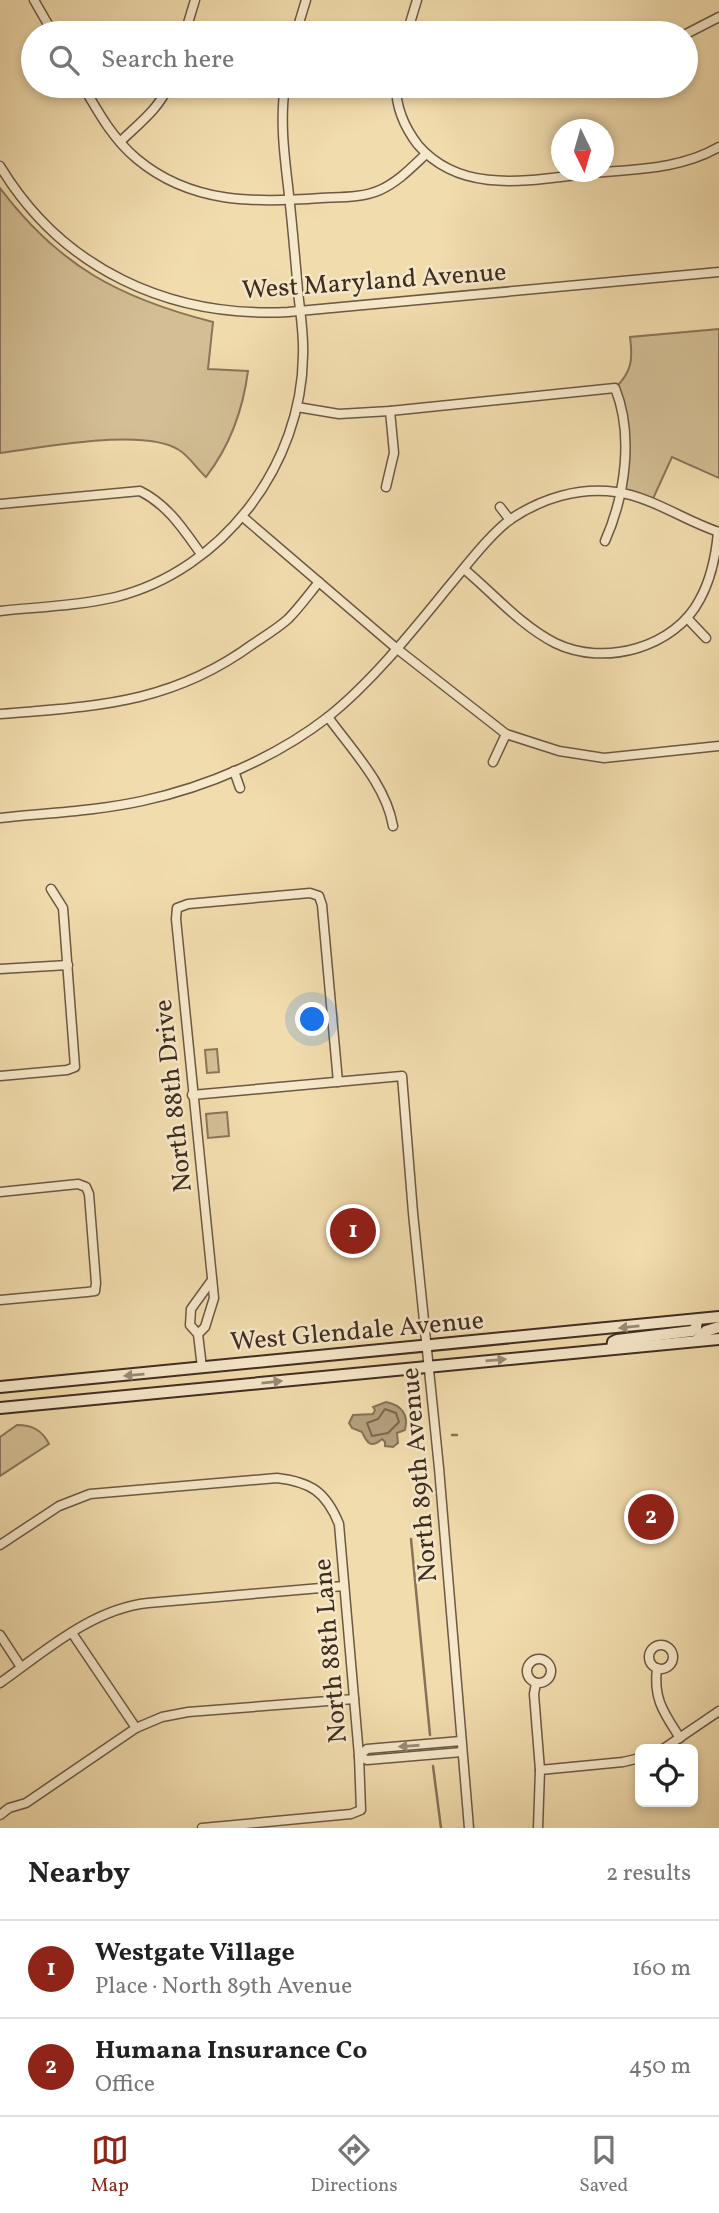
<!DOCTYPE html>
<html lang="en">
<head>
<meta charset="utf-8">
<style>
	:root { --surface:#fff; --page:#f2f2f2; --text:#222; --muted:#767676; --line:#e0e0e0; --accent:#8f2418 }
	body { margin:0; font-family:Vollkorn,serif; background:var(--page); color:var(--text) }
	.controls { position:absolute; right:21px; bottom:21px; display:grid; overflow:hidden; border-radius:10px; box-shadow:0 4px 10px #0003 }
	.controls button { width:63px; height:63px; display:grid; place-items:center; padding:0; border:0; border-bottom:2px solid var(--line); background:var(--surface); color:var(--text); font:35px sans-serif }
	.compass { position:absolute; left:551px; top:119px; width:63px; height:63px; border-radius:50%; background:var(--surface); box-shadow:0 4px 10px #0003; rotate:175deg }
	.you { position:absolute; left:313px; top:1020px; width:24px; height:24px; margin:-18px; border:5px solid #fff; border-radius:50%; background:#1a73e8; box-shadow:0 0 0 10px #1a73e833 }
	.badge { display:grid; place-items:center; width:46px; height:46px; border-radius:50%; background:var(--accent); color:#fff; font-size:23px; font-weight:700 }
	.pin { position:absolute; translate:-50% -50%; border:4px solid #fff; box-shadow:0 2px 7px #0006 }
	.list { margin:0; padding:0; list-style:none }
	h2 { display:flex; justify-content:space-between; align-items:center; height:91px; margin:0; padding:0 28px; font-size:30px }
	h2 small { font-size:23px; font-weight:400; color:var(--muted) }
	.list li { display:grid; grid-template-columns:46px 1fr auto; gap:21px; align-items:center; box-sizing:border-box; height:98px; padding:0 28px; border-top:2px solid var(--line) }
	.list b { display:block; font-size:26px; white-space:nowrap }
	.list p { margin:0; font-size:23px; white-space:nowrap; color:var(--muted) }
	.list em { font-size:23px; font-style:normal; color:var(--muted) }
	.icon { flex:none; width:38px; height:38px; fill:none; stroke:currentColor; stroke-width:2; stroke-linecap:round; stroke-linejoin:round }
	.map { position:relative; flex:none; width:719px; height:1828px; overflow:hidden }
	.search { position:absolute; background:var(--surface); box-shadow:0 4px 10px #0003; left:21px; right:21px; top:21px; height:77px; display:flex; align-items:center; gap:18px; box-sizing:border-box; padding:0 24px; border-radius:38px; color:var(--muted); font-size:26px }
	.sheet { height:287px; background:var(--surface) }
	nav { display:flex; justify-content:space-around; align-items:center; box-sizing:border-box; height:98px; border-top:2px solid var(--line); background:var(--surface); font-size:19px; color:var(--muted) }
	nav a { display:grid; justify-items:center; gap:4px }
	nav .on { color:var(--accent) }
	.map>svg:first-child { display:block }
	.green { fill:#d3be95; stroke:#89755a; stroke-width:2 }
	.water { fill:#b4a07d; stroke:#857258; stroke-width:2 }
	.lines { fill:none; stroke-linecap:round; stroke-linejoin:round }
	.shore { stroke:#7a664e; stroke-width:2 }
	.stream { stroke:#857258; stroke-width:2.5 }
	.minor-casing { stroke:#6c5843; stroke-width:11 }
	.secondary-casing { stroke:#3f2c20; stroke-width:14 }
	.minor { stroke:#f6e8ca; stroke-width:8 }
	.secondary { stroke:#f6e8ca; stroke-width:10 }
	.oneway { fill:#9a8a75 }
	.labels { text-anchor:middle; stroke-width:5; stroke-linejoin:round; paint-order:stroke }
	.street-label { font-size:26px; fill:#3f2c20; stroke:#f6e8ca }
</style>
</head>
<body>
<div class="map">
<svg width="719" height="1828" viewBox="0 0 719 1828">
	<rect width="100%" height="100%" fill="#f1dcad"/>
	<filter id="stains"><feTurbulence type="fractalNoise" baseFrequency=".00286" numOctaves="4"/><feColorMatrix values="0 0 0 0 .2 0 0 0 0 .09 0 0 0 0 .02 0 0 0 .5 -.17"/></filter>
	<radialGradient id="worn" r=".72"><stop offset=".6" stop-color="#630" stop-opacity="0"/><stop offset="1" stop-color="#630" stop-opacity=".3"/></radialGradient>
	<g class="green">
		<path d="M0 188C59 266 119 298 213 322L208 369 248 371C243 410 229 447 206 477 197 469 189 456 179 450 144 427 42 448 0 453Z"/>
		<path d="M719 329V478L672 457 651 503 619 492 626 444 615 388C632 372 633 359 630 337Z"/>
		<polygon points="217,1049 219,1072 207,1073 205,1050"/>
		<polygon points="227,1112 229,1136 208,1138 206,1114"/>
		<path d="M17 1425C32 1425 42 1430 49 1444L0 1476V1437Z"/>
	</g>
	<path class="water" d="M386 1402C401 1405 409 1414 405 1430L397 1433 398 1443 393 1447 385 1446V1442L382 1439C371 1449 367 1443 362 1432L352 1428 349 1423 353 1415 373 1414 375 1410 373 1407Z"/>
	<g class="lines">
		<polygon class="shore" points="385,1409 396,1413 399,1422 388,1433 372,1436 367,1423 378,1419"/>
		<g class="stream">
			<polyline points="452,1435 457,1435"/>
			<polyline points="411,1539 430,1735"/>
			<polyline points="433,1766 441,1828"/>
		</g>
		<defs>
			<g id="minor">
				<polyline points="34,0 53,33"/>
				<polyline points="185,33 195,0"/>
				<polyline points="296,33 306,0"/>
				<polyline points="407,33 417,0"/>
				<polyline points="686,34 719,17"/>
				<path d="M83 86C98 112 113 139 137 159 191 204 255 203 321 198 340 197 362 198 380 190 398 182 412 167 426 154"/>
				<path d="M396 86C396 107 405 128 418 145 463 197 534 179 594 173 637 169 681 169 719 147"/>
				<path d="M120 142C137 125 160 108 168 86"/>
				<path d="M0 166C62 269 169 318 288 312L719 272"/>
				<path d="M297 407 339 414 390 411 615 388C634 435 625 496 605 541"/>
				<polyline points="386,487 394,453 390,411"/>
				<path d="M0 504 140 491C168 505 183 529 201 554"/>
				<polyline points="500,507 510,520"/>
				<polyline points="243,517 396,648 506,734 559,751 604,758 719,746"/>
				<path d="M464 569C494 594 520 625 555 643 604 667 675 648 700 599 711 579 716 554 718 532"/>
				<path d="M0 611C38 607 78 606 116 597 223 570 302 465 303 355 304 334 300 312 298 291 295 256 292 221 288 186 284 153 280 119 285 86"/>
				<polyline points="687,618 706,638"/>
				<path d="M0 714C97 706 171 704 253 644 265 636 278 628 288 619 299 608 309 594 319 582"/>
				<path d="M328 717C352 750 386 785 393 826"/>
				<polyline points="493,762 506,734"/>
				<polyline points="234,771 240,788"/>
				<path d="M0 818C47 813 96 811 142 801 207 787 275 758 328 717 373 681 414 629 450 585 466 566 491 533 511 519 542 498 579 487 616 492 652 497 685 521 719 532"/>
				<polyline points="0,969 68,965"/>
				<polyline points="0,1076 67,1070 75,1067 63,908 51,889"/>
				<polyline points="192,1095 402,1076 413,1213 439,1468 469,1828"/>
				<polyline points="0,1192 78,1184 86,1187 89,1194 96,1283 95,1291 87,1292 0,1300"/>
				<polyline points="198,1334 205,1327 214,1298 176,919 177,908 188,904 310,893 319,896 322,905 338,1082"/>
				<polyline points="202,1368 198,1334 190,1325 191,1309 212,1280"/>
				<path d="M0 1545 59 1506 90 1494 277 1478C311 1482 326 1492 339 1524L359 1756 361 1810 351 1814 202 1828"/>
				<polyline points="72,1633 136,1728"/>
				<polyline points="0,1635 21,1667"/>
				<circle cx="661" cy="1657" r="12"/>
				<circle cx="539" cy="1671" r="12"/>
				<path d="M657 1668C653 1699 664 1713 680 1738"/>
				<path d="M0 1683C45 1651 92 1609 148 1603L344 1586"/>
				<polyline points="536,1683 534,1694 540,1770 538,1828"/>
				<polyline points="663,1749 719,1711"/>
				<polyline points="359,1756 367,1749 461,1741"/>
				<polyline points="359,1756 367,1760 462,1752"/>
				<polyline points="540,1770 623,1762 640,1758"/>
				<polyline points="0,1815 9,1808 26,1803 136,1728 162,1717 188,1712 354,1699"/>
			</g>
			<g id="secondary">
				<polyline points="696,1341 706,1331 719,1327"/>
				<polyline points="612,1349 613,1342 617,1340 692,1331 696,1328 697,1320"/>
				<polyline points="0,1387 719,1317"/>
				<polyline points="0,1408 719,1339"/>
			</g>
		</defs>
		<use href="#minor" class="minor-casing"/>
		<use href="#secondary" class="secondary-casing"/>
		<use href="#minor" class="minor"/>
		<use href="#secondary" class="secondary"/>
	</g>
	<defs><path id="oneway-solid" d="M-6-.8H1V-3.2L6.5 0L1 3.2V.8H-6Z" transform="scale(1.75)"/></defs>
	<g class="oneway">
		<use href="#oneway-solid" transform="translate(629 1327) rotate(174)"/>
		<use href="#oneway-solid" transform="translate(496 1360) rotate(-5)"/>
		<use href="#oneway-solid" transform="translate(134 1375) rotate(175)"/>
		<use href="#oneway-solid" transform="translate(272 1382) rotate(-6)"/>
		<use href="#oneway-solid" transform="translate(409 1746) rotate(176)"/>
	</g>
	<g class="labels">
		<g class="street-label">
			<text transform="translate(374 280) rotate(-4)" y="9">West Maryland Avenue</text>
			<text transform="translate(172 1096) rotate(-96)" y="9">North 88th Drive</text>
			<text transform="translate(357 1330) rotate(-5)" y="9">West Glendale Avenue</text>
			<text transform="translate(418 1475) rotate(-95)" y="9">North 89th Avenue</text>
			<text transform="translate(329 1651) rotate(-95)" y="9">North 88th Lane</text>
		</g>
	</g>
	<rect width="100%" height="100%" filter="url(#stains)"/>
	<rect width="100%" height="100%" fill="url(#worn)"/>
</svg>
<div class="controls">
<button><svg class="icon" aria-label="locate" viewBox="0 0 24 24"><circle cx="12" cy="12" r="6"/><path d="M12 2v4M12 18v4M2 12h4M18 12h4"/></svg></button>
</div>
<svg class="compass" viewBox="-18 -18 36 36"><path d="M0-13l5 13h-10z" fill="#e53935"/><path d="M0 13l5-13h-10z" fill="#767676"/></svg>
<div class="you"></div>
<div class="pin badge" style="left:353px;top:1231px">1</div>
<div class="pin badge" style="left:651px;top:1517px">2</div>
<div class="search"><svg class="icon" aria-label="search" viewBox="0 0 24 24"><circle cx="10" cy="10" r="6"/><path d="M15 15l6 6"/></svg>Search here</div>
</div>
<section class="sheet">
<h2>Nearby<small>2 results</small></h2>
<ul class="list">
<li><span class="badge">1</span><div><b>Westgate Village</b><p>Place · North 89th Avenue</p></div><em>160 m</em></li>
<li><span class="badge">2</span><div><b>Humana Insurance Co</b><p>Office</p></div><em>450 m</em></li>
</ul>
</section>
<nav>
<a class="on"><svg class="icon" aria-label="map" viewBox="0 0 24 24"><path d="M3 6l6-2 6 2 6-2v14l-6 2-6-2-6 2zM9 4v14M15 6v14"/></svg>Map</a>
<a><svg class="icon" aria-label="directions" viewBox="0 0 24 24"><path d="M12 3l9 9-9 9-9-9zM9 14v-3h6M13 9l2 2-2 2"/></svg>Directions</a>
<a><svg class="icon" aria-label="saved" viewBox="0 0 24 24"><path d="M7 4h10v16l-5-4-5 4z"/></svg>Saved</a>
</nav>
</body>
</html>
